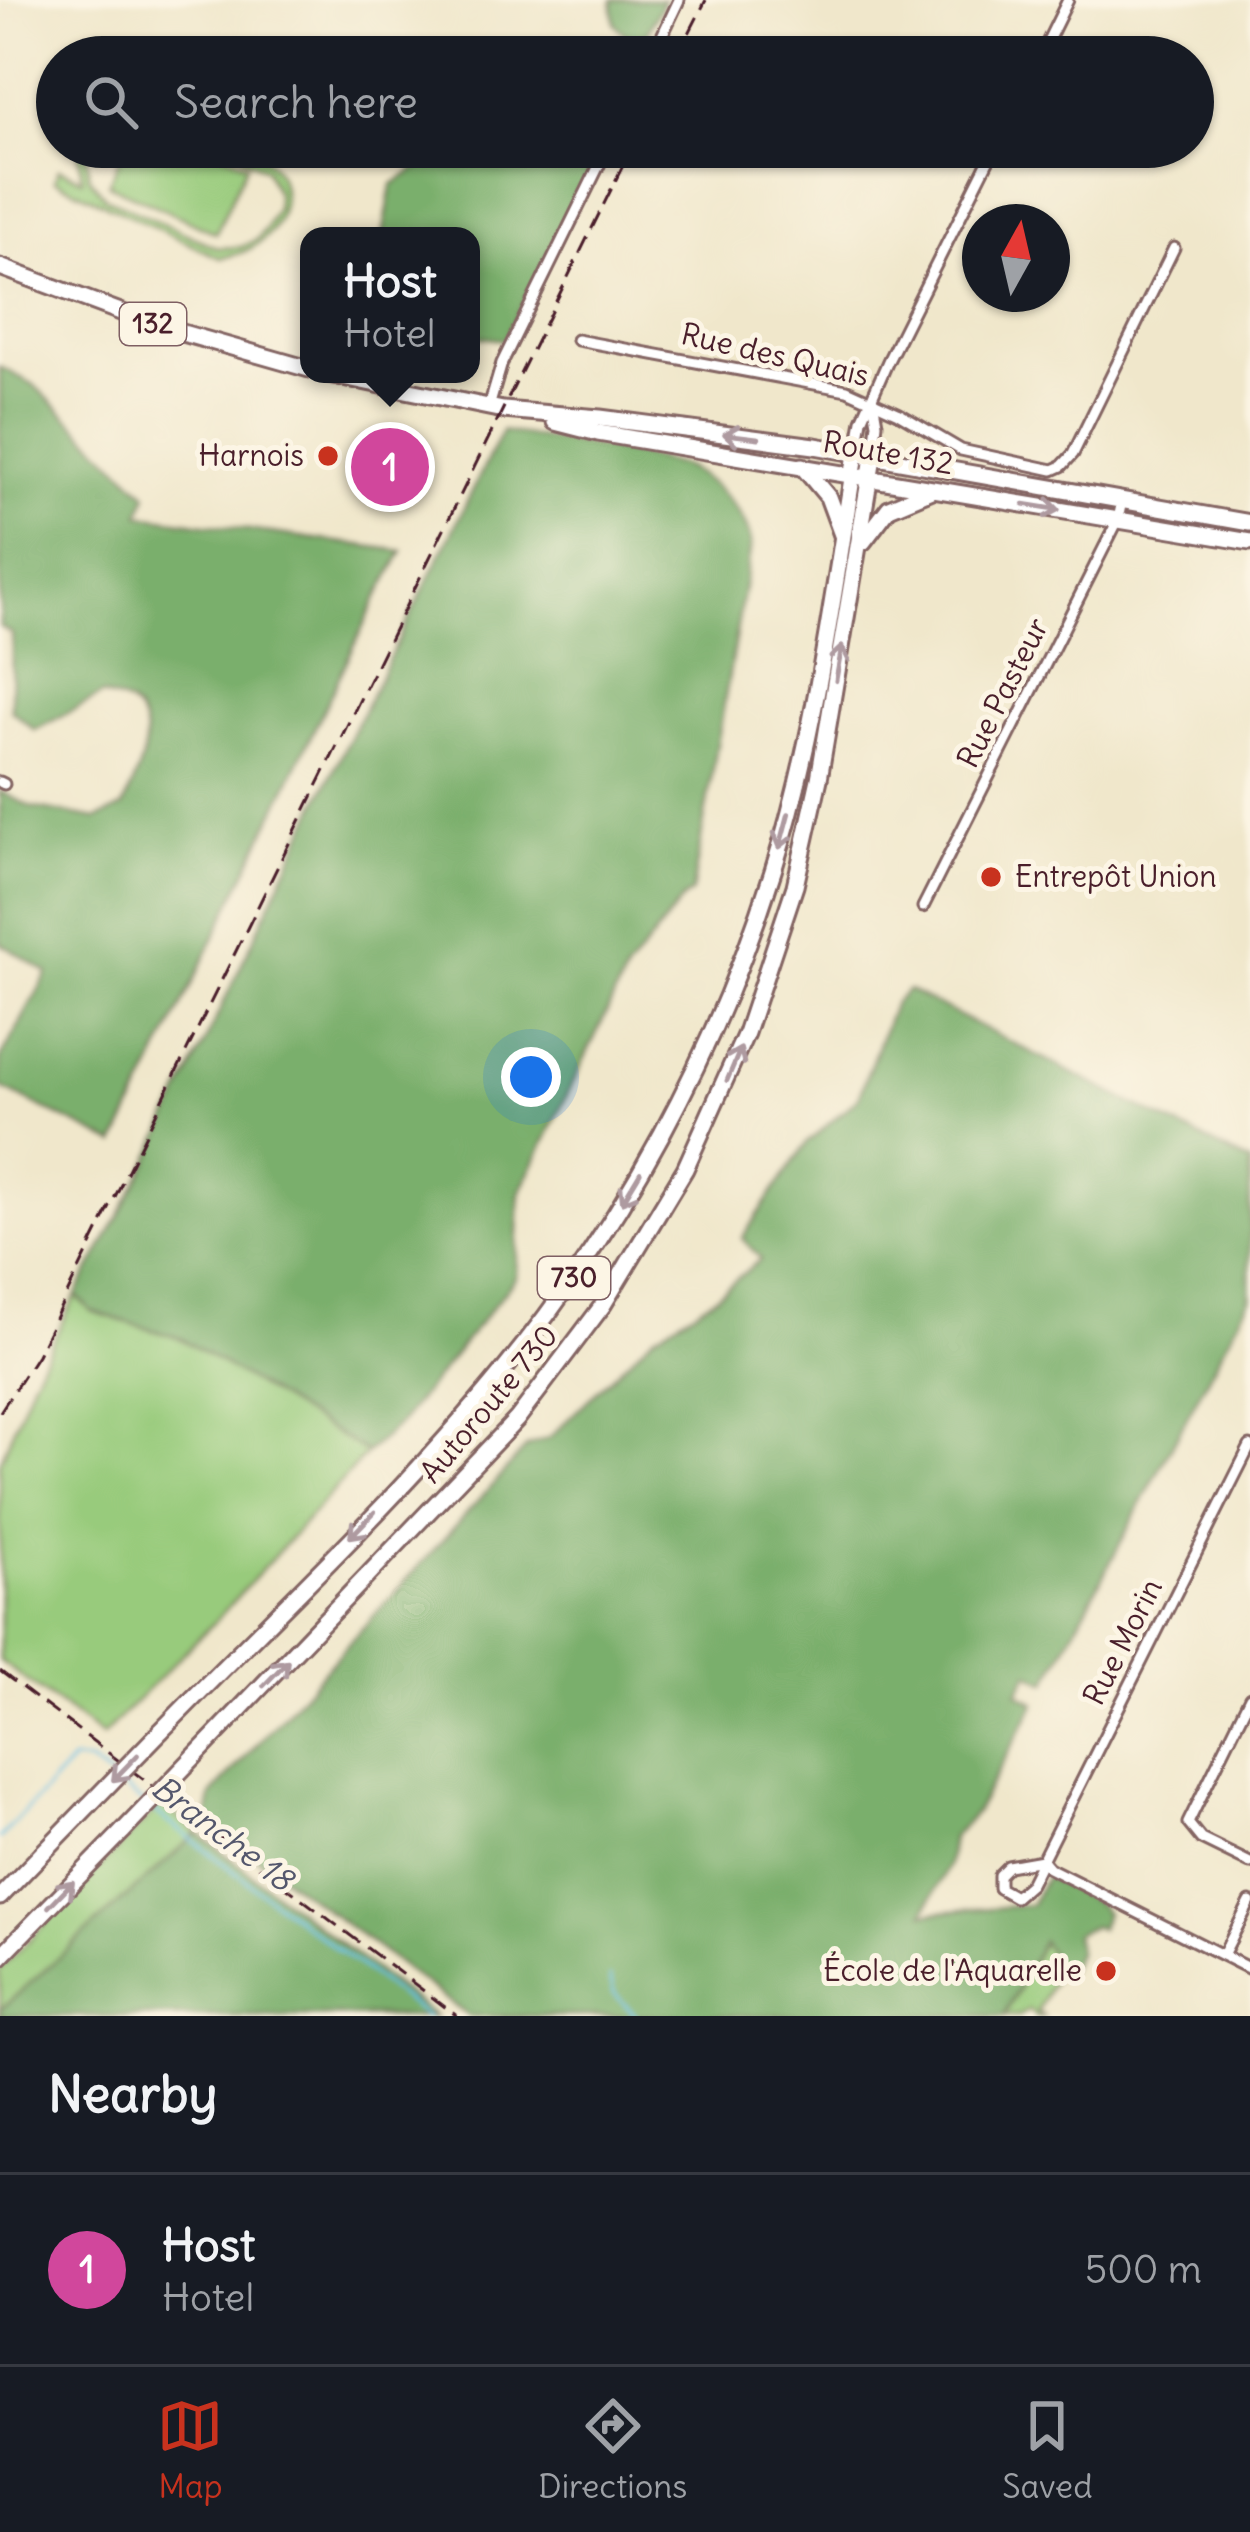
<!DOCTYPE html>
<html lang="en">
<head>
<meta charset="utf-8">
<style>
	:root { --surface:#171b24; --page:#20242c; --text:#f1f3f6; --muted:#9ea1a6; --line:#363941; --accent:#c8321e }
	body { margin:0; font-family:Delius,sans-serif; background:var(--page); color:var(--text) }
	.compass { position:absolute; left:962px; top:204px; width:108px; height:108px; border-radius:50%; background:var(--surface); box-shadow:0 3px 9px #0004; rotate:8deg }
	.you { position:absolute; left:531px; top:1077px; width:42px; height:42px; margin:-30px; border:9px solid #fff; border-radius:50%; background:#1a73e8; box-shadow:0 0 0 18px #1a73e833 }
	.badge { display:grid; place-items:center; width:78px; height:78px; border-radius:50%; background:var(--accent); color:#fff; font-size:39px; font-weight:700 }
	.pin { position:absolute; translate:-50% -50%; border:6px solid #fff; box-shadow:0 3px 12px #0006 }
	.popup { position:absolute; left:300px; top:227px; width:180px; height:156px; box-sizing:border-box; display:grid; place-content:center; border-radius:24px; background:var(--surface); filter:drop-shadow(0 3px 9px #0005); font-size:39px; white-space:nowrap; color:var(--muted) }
	.popup b { font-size:45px; color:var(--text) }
	.popup::after { content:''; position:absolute; left:50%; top:100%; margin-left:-24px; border:24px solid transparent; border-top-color:var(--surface) }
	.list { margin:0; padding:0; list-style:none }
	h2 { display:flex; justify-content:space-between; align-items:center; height:156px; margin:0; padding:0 48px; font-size:51px }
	h2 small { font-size:39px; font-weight:400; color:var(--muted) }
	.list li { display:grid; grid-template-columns:78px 1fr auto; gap:36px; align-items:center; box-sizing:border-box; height:192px; padding:0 48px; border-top:3px solid var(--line) }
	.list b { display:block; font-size:45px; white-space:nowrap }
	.list p { margin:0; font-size:39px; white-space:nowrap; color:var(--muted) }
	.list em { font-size:39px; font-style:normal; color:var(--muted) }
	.icon { flex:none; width:66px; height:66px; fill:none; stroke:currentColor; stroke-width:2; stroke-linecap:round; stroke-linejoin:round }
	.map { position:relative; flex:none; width:1250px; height:2016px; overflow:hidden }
	.search { position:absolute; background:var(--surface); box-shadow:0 3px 9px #0004; left:36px; right:36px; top:36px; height:132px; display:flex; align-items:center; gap:30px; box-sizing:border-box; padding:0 42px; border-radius:66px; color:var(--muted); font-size:45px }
	.sheet { height:348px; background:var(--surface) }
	nav { display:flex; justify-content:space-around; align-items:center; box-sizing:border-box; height:168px; border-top:3px solid var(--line); background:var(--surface); font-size:33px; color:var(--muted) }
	nav a { display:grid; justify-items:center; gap:6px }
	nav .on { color:var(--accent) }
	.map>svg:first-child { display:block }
	.green { fill:#98cb7c; stroke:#717554; stroke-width:3 }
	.forest { fill:#7aaf6c; stroke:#62674c; stroke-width:3 }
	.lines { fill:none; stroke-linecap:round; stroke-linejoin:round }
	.stream { stroke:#66bfe4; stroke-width:3 }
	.street-casing { stroke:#846563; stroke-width:15 }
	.highway-casing { stroke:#846563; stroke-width:21 }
	.street { stroke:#fff; stroke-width:9 }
	.highway { stroke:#fff; stroke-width:15 }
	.rail { stroke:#4a1f2b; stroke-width:3; stroke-dasharray:18 9; stroke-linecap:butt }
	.highway-bridge-casing { stroke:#846563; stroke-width:21; stroke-linecap:butt }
	.highway-bridge { stroke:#fff; stroke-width:15 }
	.oneway { stroke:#ae9aa0 }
	.poi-dot { fill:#c8321e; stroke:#fcf5e5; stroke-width:4.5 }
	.labels { text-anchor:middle; stroke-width:10; stroke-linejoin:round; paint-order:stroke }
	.shield { fill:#fcf5e5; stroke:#7f5f63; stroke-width:3 }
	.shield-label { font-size:27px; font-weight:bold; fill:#4a1f2b }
	.street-label { font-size:30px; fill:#4a1f2b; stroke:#fcf5e5 }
	.poi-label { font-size:30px; fill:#4a1f2b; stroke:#fcf5e5; text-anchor:end }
	.water-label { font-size:33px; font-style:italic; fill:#54576c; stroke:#fcf5e5 }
</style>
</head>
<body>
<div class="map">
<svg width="1250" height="2016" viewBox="0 0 1250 2016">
	<rect width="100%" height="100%" fill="#fcf5e5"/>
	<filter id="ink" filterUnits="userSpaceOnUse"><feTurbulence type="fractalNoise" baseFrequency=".00833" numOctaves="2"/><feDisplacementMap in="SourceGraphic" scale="24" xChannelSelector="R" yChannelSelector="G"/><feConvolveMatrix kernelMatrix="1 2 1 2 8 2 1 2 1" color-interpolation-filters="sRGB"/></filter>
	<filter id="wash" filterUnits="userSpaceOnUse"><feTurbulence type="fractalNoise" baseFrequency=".004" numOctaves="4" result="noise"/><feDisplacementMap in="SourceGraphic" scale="48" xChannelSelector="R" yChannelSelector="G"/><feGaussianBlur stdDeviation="2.7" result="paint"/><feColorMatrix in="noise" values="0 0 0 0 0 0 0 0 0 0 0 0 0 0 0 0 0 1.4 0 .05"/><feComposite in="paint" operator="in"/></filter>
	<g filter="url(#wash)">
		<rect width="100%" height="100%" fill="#f0e7cb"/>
		<g class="green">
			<path d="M78 147H86L89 177 105 197 218 248 241 247 257 239 266 228 276 209 277 194 265 169 226 147C304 147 303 247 220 258L54 180 59 169 82 179Z"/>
			<polygon points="125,147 210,147 247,164 216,233 108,184"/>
			<polygon points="76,1295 91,1311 182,1339 367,1453 221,1615 102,1736 0,1661 0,1463 33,1379"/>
			<polygon points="161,1804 198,1833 0,2010 0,1970"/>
			<polygon points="1043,1940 1059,1968 1037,2012 1043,2016 1035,2016 1029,2010 1019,2016 1004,2016"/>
		</g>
		<g class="forest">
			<polygon points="612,0 664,0 639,48 615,24"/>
			<polygon points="450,147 604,147 504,340 471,336 471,236 383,236 392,185"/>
			<path d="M0 367 33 384 147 494 140 515 403 551 373 606 116 1144 0 1087V1060L48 973 0 943V791L31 807 97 819 123 807C135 780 162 729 130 705 123 700 110 698 102 695L35 730 11 710 12 634 0 627Z"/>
			<path d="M502 431C560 442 622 448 679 465 708 474 750 515 751 546L692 892 681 901 626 972 520 1193 516 1277 400 1423 367 1453 182 1339 91 1311 76 1295 149 1161 319 800Z"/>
			<polygon points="908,990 1250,1163 1250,1298 1047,1682 1029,1673 1018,1693 1036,1703 975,1813 952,1837 948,1865 924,1913 1030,1905 1046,1877 1098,1904 1106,1913 1099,1929 1092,1926 1075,1934 1078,1951 1068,1972 1059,1968 1042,1941 1004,2016 468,2016 207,1820 211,1795 528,1446 549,1438 653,1336 711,1300 761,1259 742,1238 807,1143 858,1098 894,1003"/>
			<polygon points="198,1833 434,2016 0,2016 0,2010"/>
		</g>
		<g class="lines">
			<g class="stream">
				<polyline points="117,1783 143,1803"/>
				<polyline points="150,1808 426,2016"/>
				<polyline points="0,1838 73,1760 90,1763 109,1777"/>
				<polyline points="610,1977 614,1993 636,2016"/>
			</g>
		</g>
	</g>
	<g filter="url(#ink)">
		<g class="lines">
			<defs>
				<g id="street">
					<polyline points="652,57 679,0"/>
					<polyline points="1040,57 1068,0"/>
					<polyline points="577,340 847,390 898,413 961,450 1053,470 1062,466 1073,454 1174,248"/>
					<polyline points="873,400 877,423 873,457"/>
					<polyline points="489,407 502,363 608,147"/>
					<polyline points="856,453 862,420 888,361 995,147"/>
					<polyline points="0,782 4,784"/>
					<polyline points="923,907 1118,520 1122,500"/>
					<polyline points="1250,1697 1188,1823 1201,1839 1250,1863"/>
					<polyline points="1042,1860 1008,1866 999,1875 999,1888 1015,1897 1030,1884 1250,1446"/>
					<polyline points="1042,1860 1049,1868 1250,1969"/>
					<polyline points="1223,1955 1250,1902"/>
				</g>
				<g id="highway">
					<polyline points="0,267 158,326 309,369"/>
					<polyline points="328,374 503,410 600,418 815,446 1250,523"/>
					<polyline points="555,422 598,433 1250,542"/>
					<polyline points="802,466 828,497 842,535"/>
					<polyline points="863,542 889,508 932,490"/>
					<path d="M161 1731C276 1613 399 1499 504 1370 624 1223 716 1052 773 871 816 735 833 593 856 454"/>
					<polyline points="194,1757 517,1419 603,1305 685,1169 746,1033 795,886 819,779 873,457"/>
					<polyline points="0,1897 89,1805"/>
					<polyline points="0,1957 123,1831"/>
				</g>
			</defs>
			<use href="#street" class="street-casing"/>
			<use href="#highway" class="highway-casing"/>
			<use href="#street" class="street"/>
			<use href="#highway" class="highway"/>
			<g class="rail">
				<polyline points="677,57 706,0"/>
				<polyline points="0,1412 37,1355 632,147"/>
				<polyline points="0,1671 457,2016"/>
			</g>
			<defs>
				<g id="highway-bridge">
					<polyline points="89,1805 161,1731"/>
					<polyline points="123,1831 194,1757"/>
				</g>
			</defs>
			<use href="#highway-bridge" class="highway-bridge-casing"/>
			<use href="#highway-bridge" class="highway-bridge"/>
		</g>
		<defs><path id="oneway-shaft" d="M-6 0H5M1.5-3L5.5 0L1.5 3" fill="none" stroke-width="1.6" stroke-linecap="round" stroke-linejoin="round" transform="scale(3)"/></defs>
		<g class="oneway">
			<use href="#oneway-shaft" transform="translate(741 436) rotate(-173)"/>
			<use href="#oneway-shaft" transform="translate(1042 507) rotate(9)"/>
			<use href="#oneway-shaft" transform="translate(839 663) rotate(-80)"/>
			<use href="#oneway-shaft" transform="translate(784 831) rotate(105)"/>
			<use href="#oneway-shaft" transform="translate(734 1064) rotate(-67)"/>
			<use href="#oneway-shaft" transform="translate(631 1188) rotate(121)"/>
			<use href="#oneway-shaft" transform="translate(362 1525) rotate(134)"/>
			<use href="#oneway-shaft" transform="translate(276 1673) rotate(-46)"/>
			<use href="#oneway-shaft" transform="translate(125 1768) rotate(134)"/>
			<use href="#oneway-shaft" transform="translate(61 1894) rotate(-46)"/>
		</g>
	</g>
	<g class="poi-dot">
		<circle cx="328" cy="456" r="12"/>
		<circle cx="991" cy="877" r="12"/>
		<circle cx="1106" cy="1971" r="12"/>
	</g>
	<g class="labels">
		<g class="shield">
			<rect x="120" y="303" width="66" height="42" rx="9"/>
			<rect x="538" y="1257" width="72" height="42" rx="9"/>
		</g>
		<g class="shield-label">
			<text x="153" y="333">132</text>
			<text x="574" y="1287">730</text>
		</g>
		<g class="street-label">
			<text transform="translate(775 355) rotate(13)" y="10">Rue des Quais</text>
			<text transform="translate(888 453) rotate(10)" y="10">Route 132</text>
			<text transform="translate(1003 693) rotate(-63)" y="10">Rue Pasteur</text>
			<text transform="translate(489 1404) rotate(-50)" y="10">Autoroute 730</text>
			<text transform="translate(1123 1642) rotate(-63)" y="10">Rue Morin</text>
		</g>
		<g class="poi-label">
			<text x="304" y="466">Harnois</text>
			<text x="1015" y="887" text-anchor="start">Entrepôt Union</text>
			<text x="1082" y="1981">École de l'Aquarelle</text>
		</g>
		<g class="water-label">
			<text transform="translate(223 1833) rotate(37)" y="12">Branche 18</text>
		</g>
	</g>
</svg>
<svg class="compass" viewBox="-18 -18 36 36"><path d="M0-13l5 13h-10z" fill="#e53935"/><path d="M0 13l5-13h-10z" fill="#9ea1a6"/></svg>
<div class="you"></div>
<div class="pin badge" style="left:390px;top:467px;background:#d1479c">1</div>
<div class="popup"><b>Host</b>Hotel</div>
<div class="search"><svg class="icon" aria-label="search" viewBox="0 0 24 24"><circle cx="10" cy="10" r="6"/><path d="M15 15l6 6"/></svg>Search here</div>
</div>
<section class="sheet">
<h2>Nearby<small></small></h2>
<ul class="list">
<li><span class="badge" style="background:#d1479c">1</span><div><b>Host</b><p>Hotel</p></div><em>500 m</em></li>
</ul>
</section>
<nav>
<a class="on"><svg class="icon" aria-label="map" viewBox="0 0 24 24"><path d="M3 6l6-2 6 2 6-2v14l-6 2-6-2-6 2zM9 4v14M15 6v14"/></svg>Map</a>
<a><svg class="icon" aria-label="directions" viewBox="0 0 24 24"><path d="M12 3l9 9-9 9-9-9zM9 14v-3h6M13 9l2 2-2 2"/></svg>Directions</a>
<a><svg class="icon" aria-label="saved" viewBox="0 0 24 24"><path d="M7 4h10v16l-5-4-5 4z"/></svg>Saved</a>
</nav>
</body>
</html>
